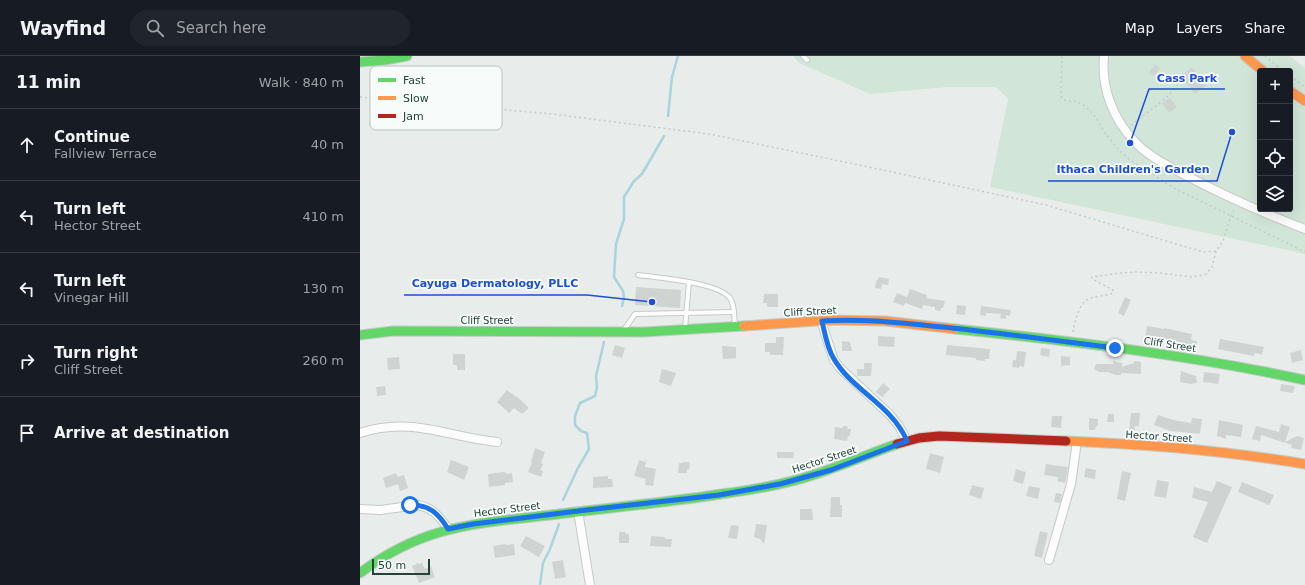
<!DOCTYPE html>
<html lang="en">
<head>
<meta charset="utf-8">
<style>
	:root { --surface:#171b24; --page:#20242c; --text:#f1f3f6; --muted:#9ea1a6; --line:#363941 }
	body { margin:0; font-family:"DejaVu Sans",sans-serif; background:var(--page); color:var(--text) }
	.controls { position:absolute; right:12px; top:12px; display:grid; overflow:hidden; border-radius:4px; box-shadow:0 4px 16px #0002 }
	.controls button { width:36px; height:36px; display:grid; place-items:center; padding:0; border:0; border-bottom:1px solid var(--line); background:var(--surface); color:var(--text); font:20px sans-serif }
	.scale { position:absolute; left:12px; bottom:10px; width:58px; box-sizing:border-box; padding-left:4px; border:2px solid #24423a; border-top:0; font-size:11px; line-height:14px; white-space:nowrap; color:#24423a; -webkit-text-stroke:3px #f7fbf9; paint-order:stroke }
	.stop { position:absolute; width:12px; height:12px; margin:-9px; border:3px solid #1a73e8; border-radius:50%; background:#fff }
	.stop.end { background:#1a73e8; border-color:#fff; box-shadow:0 1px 4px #0008 }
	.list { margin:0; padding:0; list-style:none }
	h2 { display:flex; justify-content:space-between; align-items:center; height:52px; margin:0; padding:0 16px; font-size:17px }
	h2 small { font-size:13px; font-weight:400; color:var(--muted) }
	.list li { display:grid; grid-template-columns:26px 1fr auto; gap:12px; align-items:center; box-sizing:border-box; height:72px; padding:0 16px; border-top:1px solid var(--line) }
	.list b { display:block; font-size:15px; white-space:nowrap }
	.list p { margin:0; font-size:13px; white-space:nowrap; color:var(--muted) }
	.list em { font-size:13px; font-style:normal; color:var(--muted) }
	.icon { flex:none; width:22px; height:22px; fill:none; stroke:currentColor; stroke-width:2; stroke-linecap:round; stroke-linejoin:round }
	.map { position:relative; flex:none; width:945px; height:529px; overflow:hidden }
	header { display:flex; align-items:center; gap:24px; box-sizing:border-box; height:56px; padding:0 20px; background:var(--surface); border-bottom:1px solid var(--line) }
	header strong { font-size:19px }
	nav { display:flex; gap:22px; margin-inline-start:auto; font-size:14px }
	.search { width:280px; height:36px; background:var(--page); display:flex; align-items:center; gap:10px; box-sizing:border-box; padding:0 14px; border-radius:22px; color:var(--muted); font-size:15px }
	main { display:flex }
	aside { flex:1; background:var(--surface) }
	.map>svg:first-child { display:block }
	.green { fill:#d1e6d8; fill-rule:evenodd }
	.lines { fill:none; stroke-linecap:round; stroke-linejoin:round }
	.stream { stroke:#a9d4db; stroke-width:2.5 }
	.building { fill:#cfd4d2 }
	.lane-casing { stroke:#c5cac8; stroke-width:6 }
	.street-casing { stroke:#c5cac8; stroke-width:10 }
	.fast-casing { stroke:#c3cbc8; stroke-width:11 }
	.slow-casing { stroke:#c3cbc8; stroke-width:11 }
	.jam-casing { stroke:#c3cbc8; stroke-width:11 }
	.path { stroke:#c3ccca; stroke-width:1.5; stroke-dasharray:2 3; stroke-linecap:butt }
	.lane { stroke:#fcfcfc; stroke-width:4 }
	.street { stroke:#fcfcfc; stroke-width:8 }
	.fast { stroke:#63d668; stroke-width:9 }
	.slow { stroke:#ff974d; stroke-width:9 }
	.jam { stroke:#b3261e; stroke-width:9 }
	.route { stroke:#1a73e8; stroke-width:5 }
	.labels { text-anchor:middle; stroke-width:3.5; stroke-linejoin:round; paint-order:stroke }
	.street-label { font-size:10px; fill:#24423a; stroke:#f7fbf9 }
	.key { fill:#f7fbf9; stroke:#b8c4c0; stroke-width:1 }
	.key-label { font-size:11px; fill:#24423a }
	.leader { fill:none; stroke:#1d4ed8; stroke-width:1.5 }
	.callout-dot { fill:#1d4ed8; stroke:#f7fbf9; stroke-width:1.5 }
	.callout-label { font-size:11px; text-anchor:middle; font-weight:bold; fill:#1d4ed8; stroke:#f7fbf9; stroke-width:3.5; stroke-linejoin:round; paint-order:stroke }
</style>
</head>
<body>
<header>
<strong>Wayfind</strong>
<div class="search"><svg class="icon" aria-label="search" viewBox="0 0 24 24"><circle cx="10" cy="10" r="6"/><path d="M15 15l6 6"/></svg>Search here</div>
<nav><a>Map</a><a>Layers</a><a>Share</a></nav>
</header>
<main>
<aside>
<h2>11 min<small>Walk · 840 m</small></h2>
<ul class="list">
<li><svg class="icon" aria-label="ahead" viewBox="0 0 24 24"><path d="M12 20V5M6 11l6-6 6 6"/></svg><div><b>Continue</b><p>Fallview Terrace</p></div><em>40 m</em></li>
<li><svg class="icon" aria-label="left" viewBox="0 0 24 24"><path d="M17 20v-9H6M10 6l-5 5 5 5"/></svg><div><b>Turn left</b><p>Hector Street</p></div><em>410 m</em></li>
<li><svg class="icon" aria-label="left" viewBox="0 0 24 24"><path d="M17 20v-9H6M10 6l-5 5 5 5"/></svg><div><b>Turn left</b><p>Vinegar Hill</p></div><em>130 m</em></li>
<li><svg class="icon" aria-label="right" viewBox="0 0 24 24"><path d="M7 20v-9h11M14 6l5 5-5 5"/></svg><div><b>Turn right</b><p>Cliff Street</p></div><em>260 m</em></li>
<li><svg class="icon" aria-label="arrive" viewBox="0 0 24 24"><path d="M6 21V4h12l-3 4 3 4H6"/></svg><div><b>Arrive at destination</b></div></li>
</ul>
</aside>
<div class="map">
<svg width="945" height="529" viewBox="0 0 945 529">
	<rect width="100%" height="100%" fill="#e8edeb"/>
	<path class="green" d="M433 0H930L945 12V198L630 131 648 43 636 31H588L510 38 439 7ZM900 15H930V153H900Z"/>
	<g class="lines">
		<g class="stream">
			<polyline points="308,60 312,21 318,0"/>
			<polyline points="262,250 264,242 263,235 254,221 256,188 264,163 264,141 274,125 282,118 304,80"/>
			<polyline points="203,444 218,412 229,393 227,377 221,375 215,369 215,360 220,347 235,340 237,331 236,320 244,286"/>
			<polyline points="180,529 183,507 190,493 199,468"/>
		</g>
	</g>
	<g class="building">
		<polygon points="795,8 800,12 794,20 789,17"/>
		<polygon points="832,11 847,29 835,38 821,20"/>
		<polygon points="810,42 817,51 809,57 802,47"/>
		<polygon points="519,221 529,223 528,229 522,228 521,233 515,232 517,223 518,224"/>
		<polygon points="276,231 321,234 320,252 275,249"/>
		<polygon points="550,233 567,239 566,242 585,245 583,252 581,252 581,255 575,254 575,251 563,249 562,253 545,247 544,250 533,246 537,237 547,241"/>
		<polygon points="404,238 418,238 418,251 407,251 407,247 403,247"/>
		<polygon points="765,241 771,244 764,260 758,257"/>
		<polygon points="597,249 606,250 605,259 596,258"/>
		<polygon points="621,250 651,254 650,260 646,259 646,263 640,262 641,258 626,257 626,260 620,259"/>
		<polygon points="787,270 804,273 804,272 832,278 831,284 837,285 836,292 821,289 822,287 819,286 797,281 796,285 790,284 790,282 785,281"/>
		<polygon points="518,280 535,281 534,291 518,290"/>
		<polygon points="416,281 424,281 423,299 410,299 410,296 405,296 405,287 416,287"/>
		<polygon points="860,283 904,291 902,299 895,297 894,300 858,293"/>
		<polygon points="482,285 490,286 492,295 482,295"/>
		<polygon points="255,289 265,292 262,302 252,299"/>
		<polygon points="587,289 630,293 629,303 625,303 625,305 616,304 616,302 586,299"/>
		<polygon points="362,290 376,291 376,302 363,303"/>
		<polygon points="681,292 690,293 689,301 680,299"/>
		<polygon points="941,294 943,304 932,307 930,297"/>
		<polygon points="657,295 666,296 664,311 659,310 659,312 652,311 653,304 656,304"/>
		<polygon points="93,298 105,298 105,314 97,314 97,309 93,309"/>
		<polygon points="701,300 710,301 710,309 701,310"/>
		<polygon points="39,301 40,313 28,314 27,302"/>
		<polygon points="753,305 762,307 762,311 774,307 774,305 781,306 781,318 761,317 761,319 755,319 748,316 739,316 734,313 736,308 753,308"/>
		<polygon points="504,307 512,307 511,320 497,320 497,313 504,313"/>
		<polygon points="302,313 316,317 311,330 299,326"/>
		<polygon points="821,315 836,320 837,327 830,328 820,326"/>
		<polygon points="844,316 860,318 858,328 843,326"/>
		<polygon points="523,327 530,333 522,341 516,336"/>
		<polygon points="921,328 935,330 933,337 920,335"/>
		<polygon points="25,330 26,339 17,340 16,331"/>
		<polygon points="147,334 161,344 169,352 162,358 154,352 149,357 137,346"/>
		<polygon points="771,357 780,357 779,370 775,370 775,374 769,374"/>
		<polygon points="748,358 754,358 754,366 747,366"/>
		<polygon points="798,359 813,364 831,367 832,362 842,363 840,378 811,375 794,369"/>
		<polygon points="692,360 702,360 701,372 691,371"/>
		<polygon points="729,362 738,363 738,370 736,370 735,374 729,374"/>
		<polygon points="859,364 883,369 881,381 866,379 866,383 857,380"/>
		<polygon points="921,368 930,371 925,386 937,380 944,382 941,394 931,392 932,389 901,379 900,385 892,383 896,370 919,376"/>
		<polygon points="483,370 487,370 488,373 491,373 490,380 488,380 487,385 474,383 475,371 482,372"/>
		<polygon points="175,392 185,396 181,407 183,408 180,414 183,415 181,421 168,416 172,406 171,406"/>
		<polygon points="417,396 434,396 433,402 417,402"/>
		<polygon points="570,397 584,401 580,417 566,413"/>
		<polygon points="91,404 109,411 104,424 87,416"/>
		<polygon points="279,404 286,406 285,411 296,413 293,430 285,429 286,423 274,420"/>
		<polygon points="323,406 330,406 329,413 327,413 327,417 318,417 319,407 323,407"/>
		<polygon points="686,408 708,411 705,427 697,425 698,421 684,419"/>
		<polygon points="726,412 736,414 735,423 724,421"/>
		<polygon points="656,413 666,416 663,428 653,425"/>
		<polygon points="762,415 771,417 765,445 757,443"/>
		<polygon points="144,416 147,418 152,417 153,426 145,427 145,429 129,431 128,418"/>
		<polygon points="36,417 38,421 44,419 48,432 40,435 38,428 26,432 23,422"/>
		<polygon points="248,420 248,423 252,423 253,431 233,432 233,421"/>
		<polygon points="797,424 809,426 806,442 794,440"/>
		<polygon points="857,425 872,431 847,487 833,481 848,446 832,442 834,431 852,436"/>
		<polygon points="882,426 914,439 909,449 878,436"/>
		<polygon points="612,429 624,432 621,443 609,439"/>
		<polygon points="669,430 680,432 678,443 666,440"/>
		<polygon points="696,437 702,438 700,447 694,446"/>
		<polygon points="471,441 480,441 480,449 482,449 482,461 470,461"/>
		<polygon points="440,453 452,453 453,464 440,464"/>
		<polygon points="396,468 407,469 404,488 400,483 394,481"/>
		<polygon points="371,469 379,470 377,483 368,482"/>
		<polygon points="680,475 688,477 682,502 674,500"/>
		<polygon points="259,476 266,476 266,478 269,478 269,487 259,487"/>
		<polygon points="166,480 185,490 179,501 160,490"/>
		<polygon points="291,480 305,481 305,483 312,483 311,491 290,490"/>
		<polygon points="146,488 146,489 154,488 155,499 135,502 133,490"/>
		<polygon points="203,504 206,521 195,523 192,506"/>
		<polygon points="58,507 59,508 62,507 65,513 71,511 75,521 59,527 52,510"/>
	</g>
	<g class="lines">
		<defs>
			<g id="lane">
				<polyline points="443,0 447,4"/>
				<path d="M278 219C299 222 357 226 370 242 375 249 374 261 375 269"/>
				<polyline points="325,273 329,226"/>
				<polyline points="264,274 275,258 374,256"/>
			</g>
			<g id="street">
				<path d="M744 0C741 32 753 63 775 86 788 100 807 109 823 118 863 139 903 157 945 173"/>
				<polyline points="461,265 474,304 481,313 530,359 539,370 547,385"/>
				<path d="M0 377C52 360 87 381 137 386"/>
				<path d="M0 453 20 454 58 449C73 452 80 461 88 473"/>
				<polyline points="218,455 230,529"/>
				<polyline points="689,504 711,428 717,385"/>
			</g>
			<g id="fast">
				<polyline points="0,6 25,4 47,0"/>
				<path d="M595 273C712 285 829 299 945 324"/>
				<polyline points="0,279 33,275 284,276 384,270"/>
				<path d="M0 517C64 469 114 468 190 459 247 452 304 447 361 438 392 434 423 429 453 419 481 410 509 398 537 388"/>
			</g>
			<g id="slow">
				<polyline points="885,0 903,15"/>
				<polyline points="930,35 945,45"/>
				<polyline points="384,270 472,264 525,265 595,273"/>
				<path d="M706 385C787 388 866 395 945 408"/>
			</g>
			<polyline id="jam" points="537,388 559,382 579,380 706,385"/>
		</defs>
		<use href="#lane" class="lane-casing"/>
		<use href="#street" class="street-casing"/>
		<use href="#fast" class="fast-casing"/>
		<use href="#slow" class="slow-casing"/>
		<use href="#jam" class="jam-casing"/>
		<g class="path">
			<polyline points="702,0 701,40 706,45 715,45 724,49 734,59 745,77 758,93 769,103 814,132 945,196"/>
			<polyline points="905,0 923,15"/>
			<polyline points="930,20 945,31"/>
			<polyline points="0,41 192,58 349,78 518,113 686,149 843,196 856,195"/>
			<polyline points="771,69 805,43 820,26"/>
			<path d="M713 276C715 265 719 245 731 242 738 240 746 240 753 237V234L732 223V221L761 217 777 216 799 217 832 221 846 218 852 211 856 195 863 185 871 160 875 153"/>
		</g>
		<use href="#lane" class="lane"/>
		<use href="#street" class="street"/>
		<use href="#fast" class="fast"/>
		<use href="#slow" class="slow"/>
		<use href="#jam" class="jam"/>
	</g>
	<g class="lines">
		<path class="route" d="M50 449C69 448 79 458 88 473L113 468 218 455 359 439 420 428 471 414 547 385C532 349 492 334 474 303 467 292 465 278 462 265 505 262 549 268 592 272 647 278 701 285 755 292"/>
	</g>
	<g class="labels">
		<g class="street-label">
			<text transform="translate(450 255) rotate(-3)" y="4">Cliff Street</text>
			<text x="127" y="268">Cliff Street</text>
			<text transform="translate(810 288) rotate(9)" y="4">Cliff Street</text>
			<text transform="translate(799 380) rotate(4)" y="4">Hector Street</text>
			<text transform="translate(464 403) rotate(-18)" y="4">Hector Street</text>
			<text transform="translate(147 453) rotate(-7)" y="4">Hector Street</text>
		</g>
	</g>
	<rect x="10" y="10" width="132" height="64" rx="6" class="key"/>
	<rect x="18" y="22" width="18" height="4" fill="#63d668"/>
	<rect x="18" y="40" width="18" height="4" fill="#ff974d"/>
	<rect x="18" y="58" width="18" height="4" fill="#b3261e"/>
	<g class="key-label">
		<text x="43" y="28">Fast</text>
		<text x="43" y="46">Slow</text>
		<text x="43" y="64">Jam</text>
	</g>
	<path class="leader" d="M770 87L789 33H865M872 76L857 125H688M292 246L227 239H44"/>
	<g class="callout-dot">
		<circle cx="770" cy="87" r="4"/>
		<circle cx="872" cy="76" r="4"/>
		<circle cx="292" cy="246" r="4"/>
	</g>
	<g class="callout-label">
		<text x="827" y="26">Cass Park</text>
		<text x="773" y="117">Ithaca Children's Garden</text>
		<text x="135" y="231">Cayuga Dermatology, PLLC</text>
	</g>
</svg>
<div class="controls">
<button>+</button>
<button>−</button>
<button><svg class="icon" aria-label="locate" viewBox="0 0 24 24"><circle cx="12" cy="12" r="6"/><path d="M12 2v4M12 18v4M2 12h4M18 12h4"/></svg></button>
<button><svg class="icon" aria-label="layers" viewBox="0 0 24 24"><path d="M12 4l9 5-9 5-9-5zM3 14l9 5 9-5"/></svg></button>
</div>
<div class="scale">50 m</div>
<div class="stop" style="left:50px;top:449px"></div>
<div class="stop end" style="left:755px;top:292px"></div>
</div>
</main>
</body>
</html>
